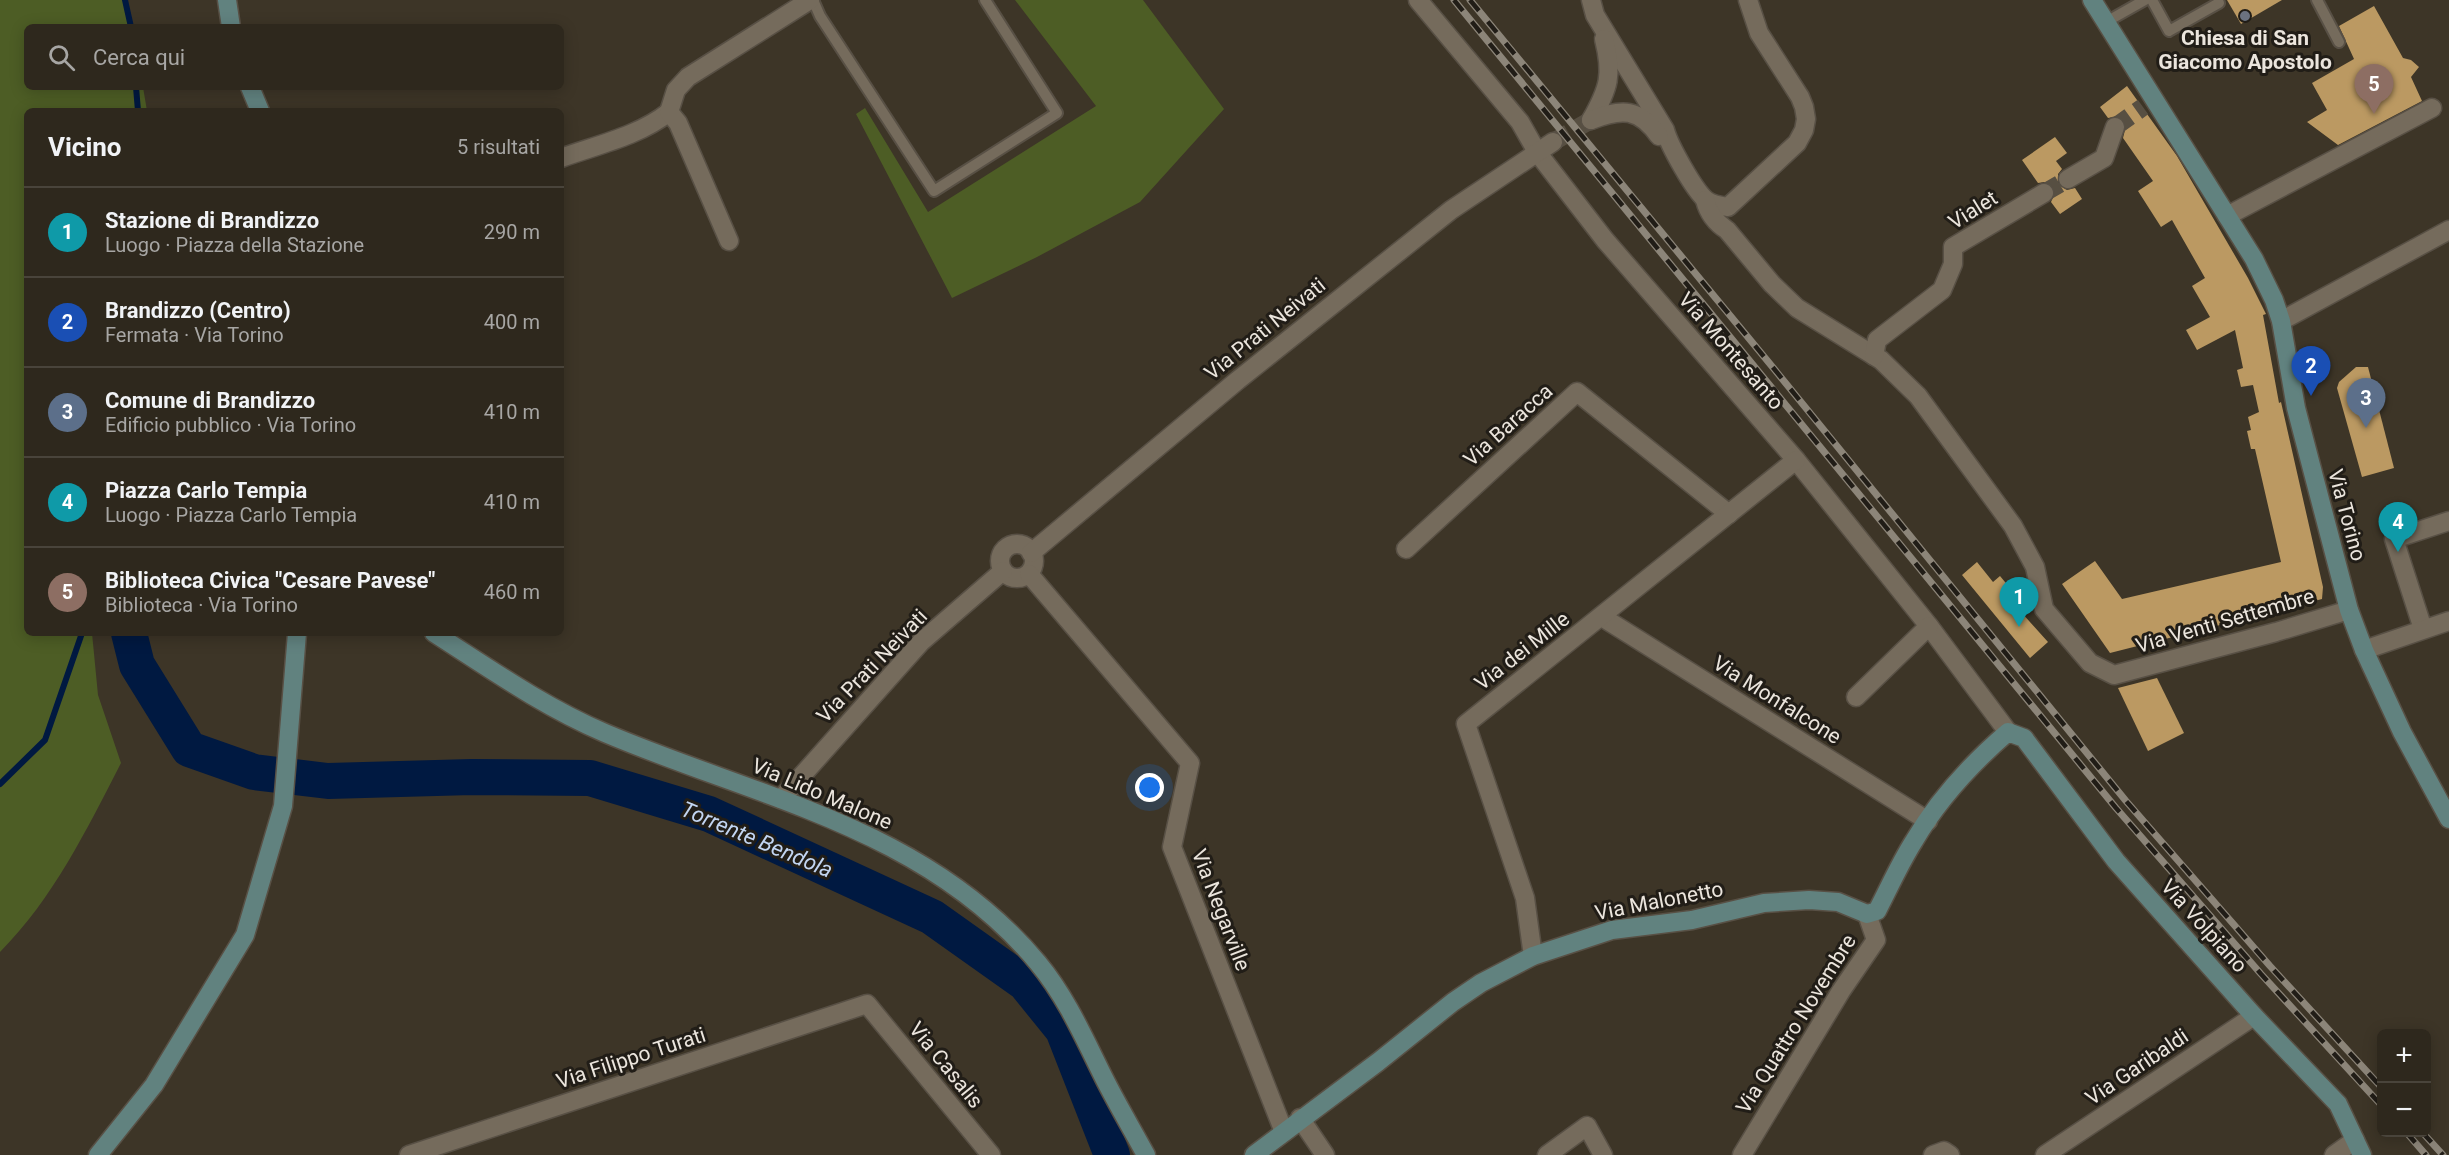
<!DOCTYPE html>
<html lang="it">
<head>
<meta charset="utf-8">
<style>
	:root { --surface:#2e281d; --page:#3a342a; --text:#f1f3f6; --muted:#a7a6a4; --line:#49443b; --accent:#8bbbb9 }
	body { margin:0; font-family:Roboto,sans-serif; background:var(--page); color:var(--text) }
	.controls { position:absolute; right:18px; bottom:18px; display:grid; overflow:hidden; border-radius:9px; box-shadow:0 3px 15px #0003 }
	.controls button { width:54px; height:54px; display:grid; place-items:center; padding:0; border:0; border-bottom:2px solid var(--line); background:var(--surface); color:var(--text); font:30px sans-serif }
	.you { position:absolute; left:1150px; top:788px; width:21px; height:21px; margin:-15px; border:4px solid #fff; border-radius:50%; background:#1a73e8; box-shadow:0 0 0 9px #1a73e833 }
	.badge { display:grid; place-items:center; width:39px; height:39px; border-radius:50%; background:var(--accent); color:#fff; font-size:20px; font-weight:700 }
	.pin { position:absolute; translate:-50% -50px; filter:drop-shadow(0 2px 3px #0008) }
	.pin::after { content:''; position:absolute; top:32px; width:21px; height:18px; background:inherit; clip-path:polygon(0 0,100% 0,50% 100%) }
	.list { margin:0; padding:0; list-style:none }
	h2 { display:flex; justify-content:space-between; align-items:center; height:78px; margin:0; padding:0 24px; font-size:26px }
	h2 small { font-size:20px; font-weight:400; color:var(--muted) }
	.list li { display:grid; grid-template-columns:39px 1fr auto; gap:18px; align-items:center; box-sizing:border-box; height:90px; padding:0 24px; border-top:2px solid var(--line) }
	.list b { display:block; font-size:22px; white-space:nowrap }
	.list p { margin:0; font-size:20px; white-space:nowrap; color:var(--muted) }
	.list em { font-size:20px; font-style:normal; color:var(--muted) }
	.icon { flex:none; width:33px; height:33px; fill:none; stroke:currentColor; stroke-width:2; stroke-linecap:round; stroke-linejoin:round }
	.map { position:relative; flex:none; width:2449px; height:1155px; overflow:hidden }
	.search { position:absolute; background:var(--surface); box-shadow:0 3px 15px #0003; left:24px; top:24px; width:540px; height:66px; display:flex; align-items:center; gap:15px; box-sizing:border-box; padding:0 21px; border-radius:9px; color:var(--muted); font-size:22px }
	.panel { position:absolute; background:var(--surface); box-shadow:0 3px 15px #0003; left:24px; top:108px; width:540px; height:528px; border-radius:9px }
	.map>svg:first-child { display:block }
	.green { fill:#4d5d25 }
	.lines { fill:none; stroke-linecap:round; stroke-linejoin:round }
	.stream { stroke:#001941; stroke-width:6 }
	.river { stroke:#001941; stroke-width:36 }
	.building { fill:#bb9962 }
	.street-tunnel { stroke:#574f42; stroke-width:18; stroke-dasharray:18 9; stroke-linecap:butt }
	.lane-casing { stroke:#585045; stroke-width:14 }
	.street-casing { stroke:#585045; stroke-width:21 }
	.secondary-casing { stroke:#585045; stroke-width:21 }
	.lane { stroke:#756b5c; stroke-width:10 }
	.street { stroke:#756b5c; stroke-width:18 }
	.secondary { stroke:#61827f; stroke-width:18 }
	.rail-casing { stroke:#8c8579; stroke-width:7 }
	.rail { stroke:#211d17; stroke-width:4.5; stroke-dasharray:14; stroke-linecap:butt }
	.worship-dot { fill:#6b7280; stroke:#211d17; stroke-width:2 }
	.labels { text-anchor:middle; stroke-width:6; stroke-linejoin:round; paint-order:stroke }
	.poi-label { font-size:21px; font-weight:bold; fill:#ebe5dd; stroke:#211d17 }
	.street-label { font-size:21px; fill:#ebe5dd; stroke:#211d17 }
	.water-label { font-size:22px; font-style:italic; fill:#c2d5f2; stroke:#211d17 }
</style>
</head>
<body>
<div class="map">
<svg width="2449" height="1155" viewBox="0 0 2449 1155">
	<rect width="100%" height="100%" fill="#3d3527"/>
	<g class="green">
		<path d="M0 0H123L131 27H27V87H143L147 111H27V633H92L98 695 121 763C87 829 53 899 0 952Z"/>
		<polygon points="1015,0 1143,0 1224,109 1140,202 1037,257 952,298 856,114 865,108 928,212 1096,106"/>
	</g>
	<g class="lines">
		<g class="stream">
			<polyline points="125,0 131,27"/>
			<polyline points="136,87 138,111"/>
			<polyline points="0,784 45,740 82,633"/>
		</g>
		<polyline class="river" points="129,633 137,665 189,749 254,772 328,781 472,777 590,778 709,814 932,917 1025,983 1063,1030 1112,1155"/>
	</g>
	<g class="building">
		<polygon points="2227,0 2282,0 2241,24"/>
		<polygon points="2374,6 2403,58 2411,60 2419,67 2411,77 2422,101 2338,145 2307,122 2327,110 2312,83 2354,59 2339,26"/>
		<polygon points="2127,86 2177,156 2248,278 2266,314 2263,315 2279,403 2281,402 2323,587 2322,599 2110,653 2062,584 2095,561 2122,599 2281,562 2255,449 2251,449 2247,431 2251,430 2248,417 2259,412 2253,385 2241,387 2237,370 2243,368 2235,330 2197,350 2186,330 2210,317 2192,286 2205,278 2172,220 2161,227 2138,191 2153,181 2123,138 2126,126 2124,120 2118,116 2108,118 2100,107"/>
		<polygon points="2055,137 2067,153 2056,161 2062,169 2058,174 2058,184 2067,190 2075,188 2082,199 2060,214 2051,202 2055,193 2053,187 2044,182 2038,183 2022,160"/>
		<polygon points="2356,367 2368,367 2394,468 2362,477 2337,388 2339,382"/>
		<polygon points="1977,562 1993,582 2000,576 2010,588 2004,593 2048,642 2030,658 1962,575"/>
		<polygon points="2157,678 2184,733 2148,751 2118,688"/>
	</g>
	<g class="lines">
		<g class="street-tunnel">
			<polyline points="2115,127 2143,107"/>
			<polyline points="1553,142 1591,120"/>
			<polyline points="2044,193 2068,179"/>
		</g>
		<defs>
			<g id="lane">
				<polyline points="813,0 820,16 934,191 1057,113 985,0"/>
				<polyline points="2152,0 2169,31 2219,3"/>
				<polyline points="2317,0 2339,42"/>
				<polyline points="2106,22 2145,0"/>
			</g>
			<g id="street">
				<polyline points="1418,0 1520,122 1537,152 1605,240 1796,460 1929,626 2008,732"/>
				<path d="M1591 0 1595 15 1665 130C1669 145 1694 190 1706 200 1712 205 1721 206 1728 207L1797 143 1804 130 1806 119 1804 107 1800 97 1759 33 1748 0"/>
				<path d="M1591 120C1609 88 1613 75 1604 39"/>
				<path d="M1591 120C1622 108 1639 108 1659 136"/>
				<path d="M561 158C597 145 639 136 669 112"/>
				<polyline points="2068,179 2104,158 2115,127"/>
				<path d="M1705 200C1708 212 1716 223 1727 230L1772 284 1797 308 1881 360 1918 396 2013 526 2035 567 2044 609 2090 663 2114 675 2276 632 2349 610"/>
				<polyline points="2227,216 2432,108"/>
				<polyline points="729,241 678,123 669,112 676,90 688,77 810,0"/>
				<polyline points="2281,321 2449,230"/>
				<polyline points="1874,356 1877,340 1942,290 1953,264 1953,247 2044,193"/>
				<circle cx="1017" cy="561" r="17"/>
				<polyline points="1406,549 1577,392 1729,514"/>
				<polyline points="1031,553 1238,380 1451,210 1553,142"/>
				<polyline points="1029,574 1190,763 1172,847 1284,1132"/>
				<polyline points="1602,617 1928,821"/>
				<polyline points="2423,629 2394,539 2449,521"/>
				<polyline points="2364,650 2449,621"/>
				<polyline points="1856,697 1929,626"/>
				<polyline points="781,799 921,642 1003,571"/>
				<polyline points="1533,956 1525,898 1466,724 1796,460"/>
				<polyline points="1300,1118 1325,1155"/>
				<polyline points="409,1155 867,1004 991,1155"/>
				<polyline points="1547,1155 1587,1126 1603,1155"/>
				<polyline points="1742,1155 1841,991 1876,940 1867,914"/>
				<polyline points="1933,1155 1944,1151 1950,1155"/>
				<polyline points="2045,1155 2254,1016"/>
				<polyline points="2334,1155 2355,1140"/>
			</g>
			<g id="secondary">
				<polyline points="227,0 231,27"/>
				<polyline points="2092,0 2254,259 2274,300 2281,321 2296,408 2349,610 2364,650 2402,732 2449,819"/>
				<polyline points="250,87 260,111"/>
				<path d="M434 633C490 669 544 707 605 733 758 798 926 828 1038 963 1067 998 1084 1038 1104 1078 1117 1104 1132 1129 1146 1155"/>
				<polyline points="98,1155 154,1085 245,935 283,806 297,633"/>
				<path d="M1254 1155 1378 1062 1453 1002 1481 983 1533 956 1612 930 1692 920 1764 903 1809 900 1838 902 1867 914 1877 911C1889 888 1900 863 1914 841 1938 800 1972 763 2008 732L2024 738 2116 861 2254 1016 2338 1104 2362 1155"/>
			</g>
		</defs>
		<use href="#lane" class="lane-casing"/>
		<use href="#street" class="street-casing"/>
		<use href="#secondary" class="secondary-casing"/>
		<use href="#lane" class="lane"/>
		<use href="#street" class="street"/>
		<use href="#secondary" class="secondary"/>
		<defs>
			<g id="rail">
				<polyline points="1454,0 2116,808 2261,974 2382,1106"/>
				<polyline points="1470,0 1775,370 2126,801 2270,966 2382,1088"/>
				<polyline points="2406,1132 2426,1155"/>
				<polyline points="2422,1132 2443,1155"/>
			</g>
		</defs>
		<use href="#rail" class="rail-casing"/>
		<use href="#rail" class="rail"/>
	</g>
	<circle class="worship-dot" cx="2245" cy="16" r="6"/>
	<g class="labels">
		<g class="poi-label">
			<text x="2245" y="45">Chiesa di San<tspan x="2245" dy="24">Giacomo Apostolo</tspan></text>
		</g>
		<g class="street-label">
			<text transform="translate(1973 210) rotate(-32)" y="7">Vialet</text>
			<text transform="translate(1265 329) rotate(-39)" y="7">Via Prati Neivati</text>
			<text transform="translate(1731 351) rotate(49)" y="7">Via Montesanto</text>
			<text transform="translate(1508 425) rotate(-42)" y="7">Via Baracca</text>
			<text transform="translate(2347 515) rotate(75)" y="7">Via Torino</text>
			<text transform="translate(2225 621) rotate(-16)" y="7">Via Venti Settembre</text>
			<text transform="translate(1522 651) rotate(-38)" y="7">Via dei Mille</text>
			<text transform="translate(872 666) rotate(-46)" y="7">Via Prati Neivati</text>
			<text transform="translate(1777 700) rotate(32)" y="7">Via Monfalcone</text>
			<text transform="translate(822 794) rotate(23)" y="7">Via Lido Malone</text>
			<text transform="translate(1659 901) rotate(-11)" y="7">Via Malonetto</text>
			<text transform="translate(1221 910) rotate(69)" y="7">Via Negarville</text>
			<text transform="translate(2204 926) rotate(48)" y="7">Via Volpiano</text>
			<text transform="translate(1796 1024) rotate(-58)" y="7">Via Quattro Novembre</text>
			<text transform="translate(631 1058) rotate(-18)" y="7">Via Filippo Turati</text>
			<text transform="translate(946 1065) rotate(51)" y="7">Via Casalis</text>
			<text transform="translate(2137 1067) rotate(-34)" y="7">Via Garibaldi</text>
		</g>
		<g class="water-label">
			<text transform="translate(757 839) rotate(23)" y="8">Torrente Bendola</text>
		</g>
	</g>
</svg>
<div class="controls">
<button>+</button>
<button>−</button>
</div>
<div class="you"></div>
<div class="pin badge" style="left:2019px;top:627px;background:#0f9aa8">1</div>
<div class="pin badge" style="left:2311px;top:396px;background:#1a4fb4">2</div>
<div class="pin badge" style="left:2366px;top:428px;background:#5c6f8a">3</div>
<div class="pin badge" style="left:2398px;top:552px;background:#0f9aa8">4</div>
<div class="pin badge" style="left:2374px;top:114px;background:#8d6e63">5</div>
<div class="search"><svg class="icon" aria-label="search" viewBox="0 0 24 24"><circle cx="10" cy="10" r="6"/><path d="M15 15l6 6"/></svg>Cerca qui</div>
<section class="panel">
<h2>Vicino<small>5 risultati</small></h2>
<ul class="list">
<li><span class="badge" style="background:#0f9aa8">1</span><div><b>Stazione di Brandizzo</b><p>Luogo · Piazza della Stazione</p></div><em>290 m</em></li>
<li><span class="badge" style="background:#1a4fb4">2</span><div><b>Brandizzo (Centro)</b><p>Fermata · Via Torino</p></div><em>400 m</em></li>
<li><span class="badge" style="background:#5c6f8a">3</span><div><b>Comune di Brandizzo</b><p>Edificio pubblico · Via Torino</p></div><em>410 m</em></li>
<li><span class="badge" style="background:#0f9aa8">4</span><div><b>Piazza Carlo Tempia</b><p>Luogo · Piazza Carlo Tempia</p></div><em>410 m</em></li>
<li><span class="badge" style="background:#8d6e63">5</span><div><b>Biblioteca Civica &quot;Cesare Pavese&quot;</b><p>Biblioteca · Via Torino</p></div><em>460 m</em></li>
</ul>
</section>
</div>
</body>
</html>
